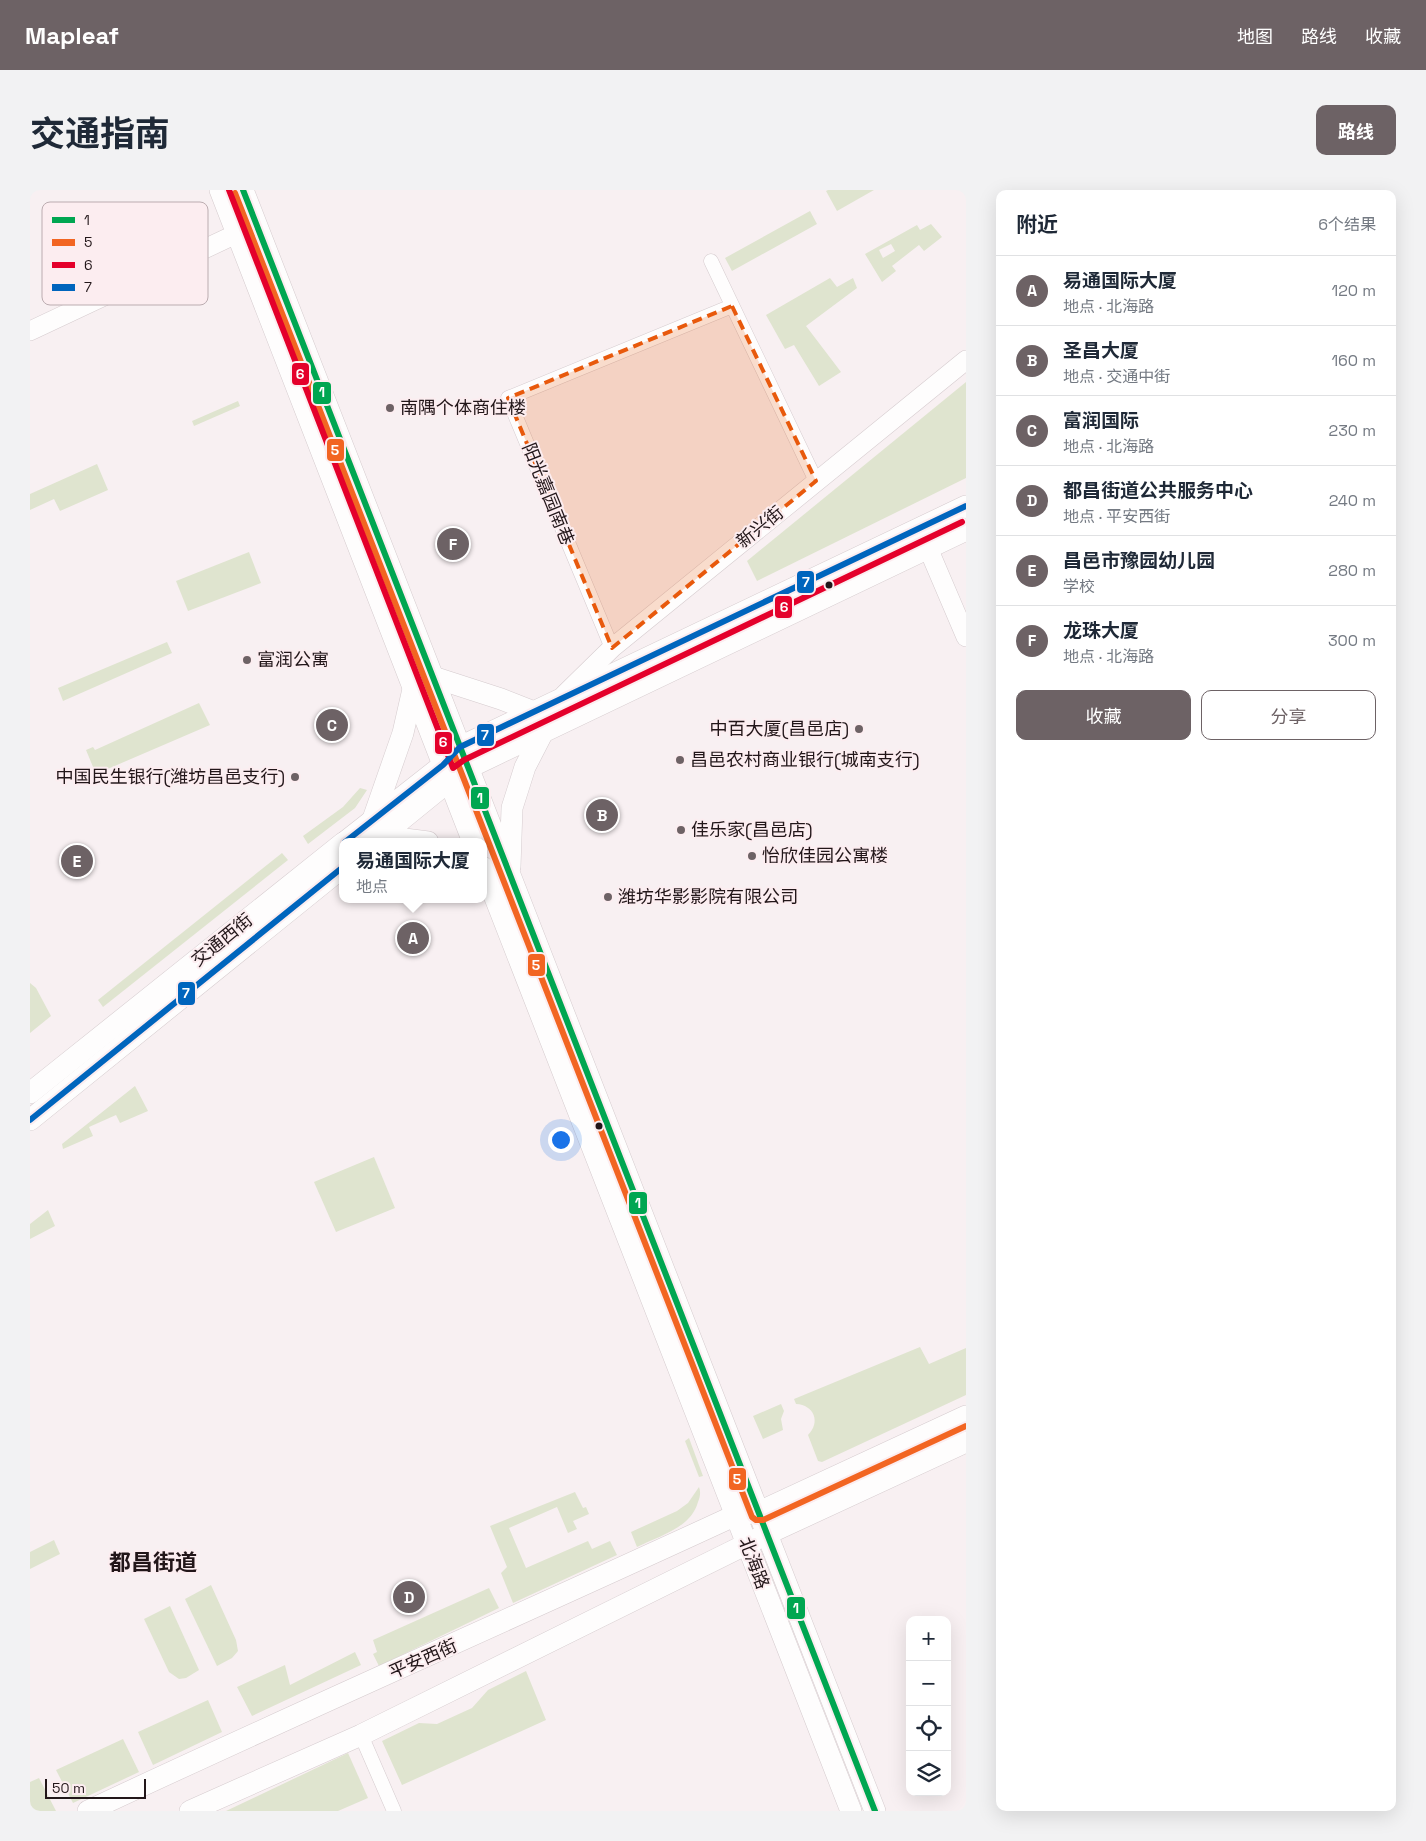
<!DOCTYPE html>
<html lang="zh">
<head>
<meta charset="utf-8">
<style>
	:root { --surface:#fff; --page:#f2f2f3; --text:#1f2937; --muted:#747a83; --line:#e0e1e3; --accent:#6d6265 }
	body { margin:0; font-family:"Space Grotesk","Noto Sans SC",sans-serif; background:var(--page); color:var(--text) }
	.controls { position:absolute; right:15px; bottom:15px; display:grid; overflow:hidden; border-radius:10px; box-shadow:0 5px 20px #0002 }
	.controls button { width:45px; height:45px; display:grid; place-items:center; padding:0; border:0; border-bottom:1px solid var(--line); background:var(--surface); color:var(--text); font:25px sans-serif }
	.scale { position:absolute; left:15px; bottom:12px; width:101px; box-sizing:border-box; padding-left:5px; border:2px solid #221619; border-top:0; font-size:14px; line-height:18px; white-space:nowrap; color:#221619; -webkit-text-stroke:4px #fcedf0; paint-order:stroke }
	.you { position:absolute; left:530px; top:949px; width:18px; height:18px; margin:-12px; border:4px solid #fff; border-radius:50%; background:#1a73e8; box-shadow:0 0 0 8px #1a73e833 }
	.badge { display:grid; place-items:center; width:32px; height:32px; border-radius:50%; background:var(--accent); color:#fff; font-size:16px; font-weight:700 }
	.pin { position:absolute; translate:-50% -50%; border:2px solid #fff; box-shadow:0 1px 5px #0006 }
	.popup { position:absolute; left:309px; top:648px; width:148px; height:65px; box-sizing:border-box; display:grid; place-content:center; border-radius:10px; background:var(--surface); filter:drop-shadow(0 1px 4px #0005); font-size:16px; white-space:nowrap; color:var(--muted) }
	.popup b { font-size:19px; color:var(--text) }
	.popup::after { content:''; position:absolute; left:50%; top:100%; margin-left:-10px; border:10px solid transparent; border-top-color:var(--surface) }
	.list { margin:0; padding:0; list-style:none }
	h2 { display:flex; justify-content:space-between; align-items:center; height:65px; margin:0; padding:0 20px; font-size:21px }
	h2 small { font-size:16px; font-weight:400; color:var(--muted) }
	.list li { display:grid; grid-template-columns:32px 1fr auto; gap:15px; align-items:center; box-sizing:border-box; height:70px; padding:0 20px; border-top:1px solid var(--line) }
	.list b { display:block; font-size:19px; white-space:nowrap }
	.list p { margin:0; font-size:16px; white-space:nowrap; color:var(--muted) }
	.list em { font-size:16px; font-style:normal; color:var(--muted) }
	.actions { display:flex; gap:10px; padding:15px 20px }
	.actions a { flex:1; padding:11px 0; border:1px solid var(--accent); border-radius:10px; text-align:center; font-size:18px; color:var(--accent) }
	.actions .main { background:var(--accent); color:#fff }
	.icon { flex:none; width:28px; height:28px; fill:none; stroke:currentColor; stroke-width:2; stroke-linecap:round; stroke-linejoin:round }
	.map { position:relative; flex:none; width:936px; height:1621px; overflow:hidden; border-radius:10px }
	header { display:flex; align-items:center; gap:30px; box-sizing:border-box; height:70px; padding:0 25px; background:var(--accent); color:#fff }
	header strong { font-size:24px }
	nav { display:flex; gap:28px; margin-inline-start:auto; font-size:18px }
	.intro { display:flex; align-items:center; justify-content:space-between; box-sizing:border-box; height:120px; padding:0 30px }
	h1 { margin:0; font-size:35px }
	.button { padding:12px 22px; border-radius:10px; background:var(--accent); color:#fff; font-size:18px; font-weight:700 }
	main { display:flex; gap:30px; padding:0 30px }
	aside { flex:1; background:var(--surface); border-radius:10px; box-shadow:0 5px 20px #0002 }
	.map>svg:first-child { display:block }
	.green { fill:#dfe4cf; fill-rule:evenodd }
	.lines { fill:none; stroke-linecap:round; stroke-linejoin:round }
	.street-casing { stroke:#d5cbce; stroke-width:15 }
	.secondary-casing { stroke:#d5cbce; stroke-width:20 }
	.primary-casing { stroke:#d5cbce; stroke-width:22 }
	.street { stroke:#fefdfd; stroke-width:14 }
	.secondary { stroke:#fefdfd; stroke-width:19 }
	.primary { stroke:#fefdfd; stroke-width:21 }
	.bus-1-casing { stroke:#fcedf0; stroke-width:10 }
	.bus-2-casing { stroke:#fcedf0; stroke-width:10 }
	.bus-3-casing { stroke:#fcedf0; stroke-width:10 }
	.bus-4-casing { stroke:#fcedf0; stroke-width:10 }
	.bus-1 { stroke:#00a651; stroke-width:6 }
	.bus-2 { stroke:#f26522; stroke-width:6 }
	.bus-3 { stroke:#e4002b; stroke-width:6 }
	.bus-4 { stroke:#0065bd; stroke-width:6 }
	.marked { fill:#e8590c; fill-opacity:0.2; stroke:#e8590c; stroke-width:4; stroke-dasharray:10 6; stroke-linejoin:round }
	.poi-dot { fill:#6d6265; stroke:#fcedf0; stroke-width:2 }
	.bus-dot { fill:#221619; stroke:#fcedf0; stroke-width:2 }
	.labels { text-anchor:middle; stroke-width:4; stroke-linejoin:round; paint-order:stroke }
	.poi-label { font-size:18px; fill:#221619; stroke:#fcedf0; text-anchor:start }
	.street-label { font-size:18px; fill:#221619; stroke:#fcedf0 }
	.district-label { font-size:22px; font-weight:bold; fill:#221619; stroke:#fcedf0 }
	.key { fill:#fcedf0; stroke:#bbacb0; stroke-width:1 }
	.key-label { font-size:14px; fill:#221619 }
	.line-badge { stroke:#fcedf0; stroke-width:2 }
	.badge-label { font-size:14px; text-anchor:middle; font-weight:bold; fill:#fff }
</style>
</head>
<body>
<header>
<strong>Mapleaf</strong>
<nav><a>地图</a><a>路线</a><a>收藏</a></nav>
</header>
<div class="intro"><h1>交通指南</h1><a class="button">路线</a></div>
<main>
<div class="map">
<svg width="936" height="1621" viewBox="0 0 936 1621">
	<rect width="100%" height="100%" fill="#f8f0f2"/>
	<g class="green">
		<polygon points="798,0 844,0 807,21 796,1"/>
		<polygon points="780,21 787,34 702,81 695,68"/>
		<path d="M901 34 912 47 894 61 889 55 862 76 866 81 852 92 835 64 887 35 890 40ZM861 54 865 61 853 68 849 60Z"/>
		<polygon points="800,88 807,97 823,88 827,98 776,136 811,182 789,196 764,155 755,159 736,125"/>
		<polygon points="936,192 936,288 727,391 717,371"/>
		<polygon points="208,211 210,216 164,236 162,231"/>
		<polygon points="67,274 78,300 30,321 24,309 0,320 0,304"/>
		<polygon points="219,362 231,393 158,421 146,391"/>
		<polygon points="137,452 142,463 33,511 28,498"/>
		<polygon points="169,513 180,535 66,584 56,560 63,557 65,560"/>
		<polygon points="330,598 337,600 325,618 278,654 273,646 313,617"/>
		<polygon points="252,663 258,670 73,817 68,810"/>
		<polygon points="0,793 6,798 21,826 0,843"/>
		<polygon points="105,896 118,921 90,933 86,925 59,937 63,946 33,959 32,954"/>
		<polygon points="344,967 365,1018 306,1042 284,992"/>
		<polygon points="18,1020 25,1036 0,1049 0,1034"/>
		<path d="M890 1157 899 1174 936 1158V1205L792 1272 788 1271 778 1245C791 1232 784 1215 766 1214L764 1209Z"/>
		<polygon points="751,1214 754,1221 751,1229 753,1240 733,1249 723,1226"/>
		<polygon points="659,1248 673,1286 669,1287 655,1251"/>
		<path d="M669 1297C671 1302 670 1307 668 1312 661 1338 629 1346 607 1357L601 1342 647 1321 658 1313Z"/>
		<polygon points="545,1302 553,1318 556,1317 559,1324 543,1331 547,1339 538,1343 527,1317 479,1338 496,1378 558,1351 562,1359 580,1351 587,1365 483,1413 471,1383 477,1377 460,1336"/>
		<polygon points="24,1350 30,1364 0,1379 0,1362"/>
		<polygon points="181,1395 206,1450 208,1461 202,1468 187,1476 155,1409"/>
		<polygon points="459,1398 469,1418 349,1476 343,1464 347,1462 343,1450"/>
		<polygon points="140,1416 169,1480 156,1488 149,1489 139,1482 114,1429"/>
		<polygon points="325,1462 331,1475 222,1526 207,1497 255,1475 260,1495"/>
		<polygon points="496,1481 516,1530 372,1595 352,1551 389,1533 407,1534 442,1518 458,1500"/>
		<polygon points="178,1510 192,1542 123,1575 108,1542"/>
		<polygon points="93,1549 109,1582 43,1613 26,1580"/>
		<polygon points="318,1563 338,1608 308,1621 196,1621"/>
		<polygon points="9,1588 26,1621 0,1621 0,1592"/>
	</g>
	<g class="lines">
		<defs>
			<g id="street">
				<polyline points="681,71 786,291"/>
				<polyline points="582,458 478,208 702,116"/>
				<polyline points="331,1545 364,1621"/>
			</g>
			<g id="secondary">
				<polyline points="0,141 221,37"/>
				<polyline points="898,358 936,447"/>
				<polyline points="534,505 582,458 936,170"/>
			</g>
			<g id="primary">
				<polyline points="190,0 443,652"/>
				<polyline points="213,0 845,1621"/>
				<polyline points="403,487 471,509 504,522"/>
				<polyline points="343,629 373,543 383,499"/>
				<polyline points="351,646 398,652"/>
				<polyline points="315,652 413,575 430,557 936,316"/>
				<polyline points="344,652 419,591 438,578 936,340"/>
				<polyline points="453,677 821,1621"/>
				<polyline points="480,677 482,618 495,577 513,542"/>
				<polyline points="0,903 313,653"/>
				<polyline points="0,930 313,677"/>
				<path d="M58 1621C273 1520 490 1425 706 1325L729 1322 936 1226"/>
				<polyline points="160,1621 331,1545 737,1344 936,1252"/>
			</g>
		</defs>
		<use href="#street" class="street-casing"/>
		<use href="#secondary" class="secondary-casing"/>
		<use href="#primary" class="primary-casing"/>
		<use href="#street" class="street"/>
		<use href="#secondary" class="secondary"/>
		<use href="#primary" class="primary"/>
		<defs>
			<polyline id="bus-1" points="213,0 845,1621"/>
			<polyline id="bus-2" points="205,3 722,1327 726,1330 733,1330 936,1236"/>
			<polyline id="bus-3" points="199,0 423,578 434,570 932,332"/>
			<g id="bus-4">
				<polyline points="315,652 413,575 430,557 936,316"/>
				<polyline points="0,930 313,677"/>
			</g>
		</defs>
		<use href="#bus-1" class="bus-1-casing"/>
		<use href="#bus-2" class="bus-2-casing"/>
		<use href="#bus-3" class="bus-3-casing"/>
		<use href="#bus-4" class="bus-4-casing"/>
		<use href="#bus-1" class="bus-1"/>
		<use href="#bus-2" class="bus-2"/>
		<use href="#bus-3" class="bus-3"/>
		<use href="#bus-4" class="bus-4"/>
	</g>
	<path class="marked" d="M702 116 786 291 582 458 478 208Z"/>
	<g class="poi-dot">
		<circle cx="360" cy="218" r="5"/>
		<circle cx="217" cy="470" r="5"/>
		<circle cx="829" cy="539" r="5"/>
		<circle cx="650" cy="570" r="5"/>
		<circle cx="265" cy="587" r="5"/>
		<circle cx="651" cy="640" r="5"/>
		<circle cx="722" cy="666" r="5"/>
		<circle cx="578" cy="707" r="5"/>
	</g>
	<g class="bus-dot">
		<circle cx="799" cy="395" r="4.5"/>
		<circle cx="569" cy="936" r="4.5"/>
	</g>
	<g class="labels">
		<g class="poi-label">
			<text x="370" y="224">南隅个体商住楼</text>
			<text x="227" y="476">富润公寓</text>
			<text x="819" y="545" text-anchor="end">中百大厦(昌邑店)</text>
			<text x="660" y="576">昌邑农村商业银行(城南支行)</text>
			<text x="255" y="593" text-anchor="end">中国民生银行(潍坊昌邑支行)</text>
			<text x="661" y="646">佳乐家(昌邑店)</text>
			<text x="732" y="672">怡欣佳园公寓楼</text>
			<text x="588" y="713">潍坊华影影院有限公司</text>
		</g>
		<g class="street-label">
			<text transform="translate(518 304) rotate(68)" y="6">阳光嘉园南巷</text>
			<text transform="translate(730 337) rotate(-39)" y="6">新兴街</text>
			<text transform="translate(192 750) rotate(-39)" y="6">交通西街</text>
			<text transform="translate(724 1373) rotate(69)" y="6">北海路</text>
			<text transform="translate(393 1469) rotate(-24)" y="6">平安西街</text>
		</g>
		<g class="district-label">
			<text x="123" y="1380">都昌街道</text>
		</g>
	</g>
	<rect x="12" y="12" width="166" height="103" rx="8" class="key"/>
	<rect x="22" y="27" width="23" height="6" fill="#00a651"/>
	<rect x="22" y="49" width="23" height="7" fill="#f26522"/>
	<rect x="22" y="72" width="23" height="6" fill="#e4002b"/>
	<rect x="22" y="94" width="23" height="7" fill="#0065bd"/>
	<g class="key-label">
		<text x="54" y="35">1</text>
		<text x="54" y="57">5</text>
		<text x="54" y="80">6</text>
		<text x="54" y="102">7</text>
	</g>
	<g class="line-badge">
		<rect x="261" y="172" width="19" height="24" rx="5" fill="#e4002b"/>
		<rect x="282" y="191" width="20" height="24" rx="5" fill="#00a651"/>
		<rect x="296" y="248" width="19" height="24" rx="5" fill="#f26522"/>
		<rect x="766" y="380" width="19" height="24" rx="5" fill="#0065bd"/>
		<rect x="744" y="405" width="19" height="24" rx="5" fill="#e4002b"/>
		<rect x="446" y="533" width="19" height="24" rx="5" fill="#0065bd"/>
		<rect x="404" y="541" width="19" height="24" rx="5" fill="#e4002b"/>
		<rect x="440" y="596" width="20" height="24" rx="5" fill="#00a651"/>
		<rect x="497" y="763" width="19" height="24" rx="5" fill="#f26522"/>
		<rect x="147" y="791" width="19" height="25" rx="5" fill="#0065bd"/>
		<rect x="598" y="1001" width="20" height="24" rx="5" fill="#00a651"/>
		<rect x="698" y="1277" width="19" height="24" rx="5" fill="#f26522"/>
		<rect x="756" y="1406" width="20" height="24" rx="5" fill="#00a651"/>
	</g>
	<g class="badge-label">
		<text x="270" y="189">6</text>
		<text x="292" y="207">1</text>
		<text x="305" y="265">5</text>
		<text x="776" y="397">7</text>
		<text x="754" y="422">6</text>
		<text x="455" y="550">7</text>
		<text x="413" y="557">6</text>
		<text x="450" y="613">1</text>
		<text x="506" y="780">5</text>
		<text x="156" y="808">7</text>
		<text x="608" y="1018">1</text>
		<text x="707" y="1294">5</text>
		<text x="766" y="1423">1</text>
	</g>
</svg>
<div class="controls">
<button>+</button>
<button>−</button>
<button><svg class="icon" aria-label="locate" viewBox="0 0 24 24"><circle cx="12" cy="12" r="6"/><path d="M12 2v4M12 18v4M2 12h4M18 12h4"/></svg></button>
<button><svg class="icon" aria-label="layers" viewBox="0 0 24 24"><path d="M12 4l9 5-9 5-9-5zM3 14l9 5 9-5"/></svg></button>
</div>
<div class="scale">50 m</div>
<div class="you"></div>
<div class="pin badge" style="left:383px;top:748px">A</div>
<div class="popup"><b>易通国际大厦</b>地点</div>
<div class="pin badge" style="left:572px;top:625px">B</div>
<div class="pin badge" style="left:302px;top:535px">C</div>
<div class="pin badge" style="left:379px;top:1407px">D</div>
<div class="pin badge" style="left:47px;top:671px">E</div>
<div class="pin badge" style="left:423px;top:354px">F</div>
</div>
<aside>
<h2>附近<small>6个结果</small></h2>
<ul class="list">
<li><span class="badge">A</span><div><b>易通国际大厦</b><p>地点 · 北海路</p></div><em>120 m</em></li>
<li><span class="badge">B</span><div><b>圣昌大厦</b><p>地点 · 交通中街</p></div><em>160 m</em></li>
<li><span class="badge">C</span><div><b>富润国际</b><p>地点 · 北海路</p></div><em>230 m</em></li>
<li><span class="badge">D</span><div><b>都昌街道公共服务中心</b><p>地点 · 平安西街</p></div><em>240 m</em></li>
<li><span class="badge">E</span><div><b>昌邑市豫园幼儿园</b><p>学校</p></div><em>280 m</em></li>
<li><span class="badge">F</span><div><b>龙珠大厦</b><p>地点 · 北海路</p></div><em>300 m</em></li>
</ul>
<div class="actions"><a class="main">收藏</a><a>分享</a></div>
</aside>
</main>
</body>
</html>
